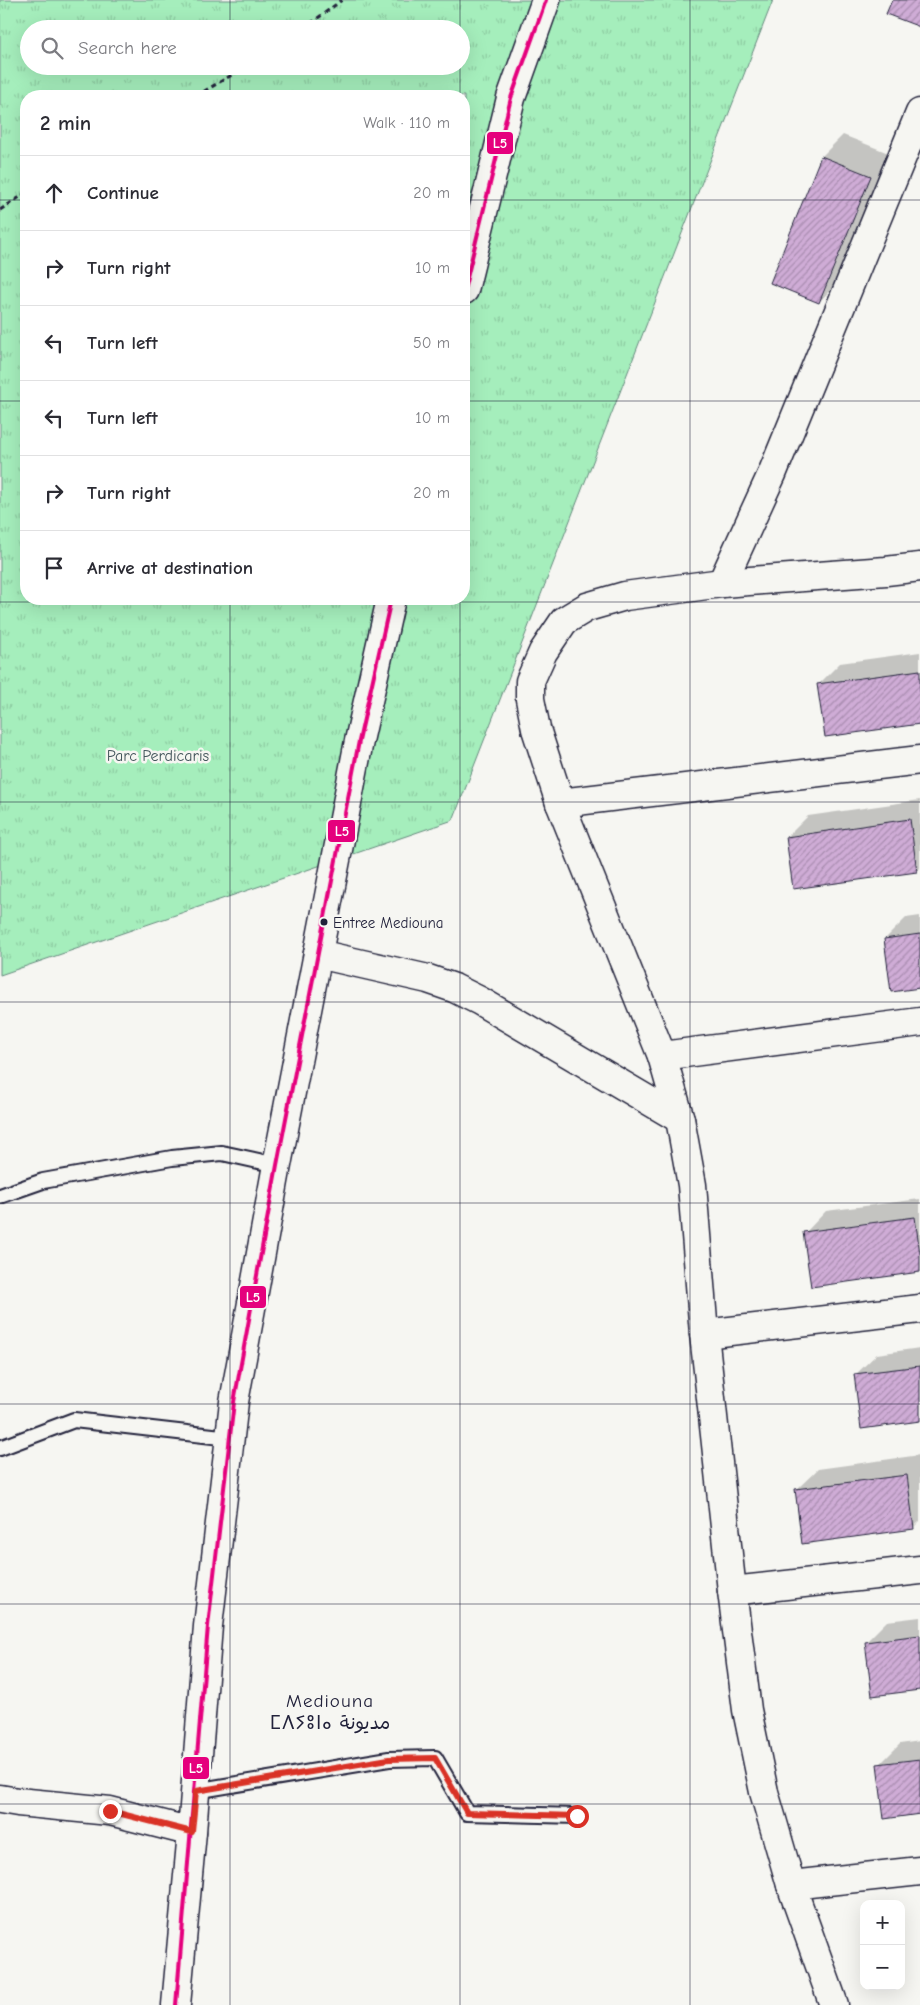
<!DOCTYPE html>
<html lang="en">
<head>
<meta charset="utf-8">
<style>
	:root { --surface:#fff; --page:#f7f7f7; --text:#2b2b33; --muted:#7c7c81; --line:#e1e1e2 }
	body { margin:0; font-family:"Comic Neue","Playpen Sans Arabic","Noto Sans Tifinagh",sans-serif; background:var(--page); color:var(--text) }
	.controls { position:absolute; right:15px; bottom:15px; display:grid; overflow:hidden; border-radius:10px; box-shadow:0 5px 20px #0002 }
	.controls button { width:45px; height:45px; display:grid; place-items:center; padding:0; border:0; border-bottom:1px solid var(--line); background:var(--surface); color:var(--text); font:25px sans-serif }
	.stop { position:absolute; width:15px; height:15px; margin:-11px; border:4px solid #d93025; border-radius:50%; background:#fff }
	.stop.end { background:#d93025; border-color:#fff; box-shadow:0 1px 5px #0008 }
	.list { margin:0; padding:0; list-style:none }
	h2 { display:flex; justify-content:space-between; align-items:center; height:65px; margin:0; padding:0 20px; font-size:21px }
	h2 small { font-size:16px; font-weight:400; color:var(--muted) }
	.list li { display:grid; grid-template-columns:32px 1fr auto; gap:15px; align-items:center; box-sizing:border-box; height:75px; padding:0 20px; border-top:1px solid var(--line) }
	.list b { display:block; font-size:19px; white-space:nowrap }
	.list em { font-size:16px; font-style:normal; color:var(--muted) }
	.icon { flex:none; width:28px; height:28px; fill:none; stroke:currentColor; stroke-width:2; stroke-linecap:round; stroke-linejoin:round }
	.map { position:relative; flex:none; width:920px; height:2005px; overflow:hidden }
	.search { position:absolute; background:var(--surface); box-shadow:0 5px 20px #0002; left:20px; top:20px; width:450px; height:55px; display:flex; align-items:center; gap:12px; box-sizing:border-box; padding:0 18px; border-radius:28px; color:var(--muted); font-size:19px }
	.panel { position:absolute; background:var(--surface); box-shadow:0 5px 20px #0002; left:20px; top:90px; width:450px; height:515px; border-radius:20px }
	.map>svg:first-child { display:block }
	.park { fill:url(#park-tufts); stroke:#64887c; fill-rule:evenodd }
	.shadow { fill:#0003 }
	.building { fill:url(#building-hatch); stroke:#22223b }
	.lines { fill:none; stroke-linecap:round; stroke-linejoin:round }
	.service-casing { stroke:#22223b; stroke-width:18 }
	.minor-casing { stroke:#22223b; stroke-width:31 }
	.path { stroke:#22223b; stroke-width:3; stroke-dasharray:5 4; stroke-linecap:butt }
	.service { stroke:#f6f6f2; stroke-width:14 }
	.minor { stroke:#f6f6f2; stroke-width:28 }
	.bus-1-casing { stroke:#f6f6f2; stroke-width:8 }
	.bus-1 { stroke:#e5007d; stroke-width:4 }
	.route { stroke:#d93025; stroke-width:6 }
	.grid { fill:none; stroke:#22223b; stroke-width:1; stroke-opacity:0.55 }
	.bus-dot { fill:#22223b; stroke:#f6f6f2; stroke-width:2 }
	.labels { text-anchor:middle; stroke-width:5; stroke-linejoin:round; paint-order:stroke }
	.bus-label { font-size:15px; fill:#22223b; stroke:#f6f6f2; text-anchor:start }
	.park-label { font-size:16px; fill:#43555b; stroke:#f6f6f2 }
	.quarter-label { font-size:19px; letter-spacing:1px; fill:#22223b; stroke:#f6f6f2 }
	.line-badge { stroke:#f6f6f2; stroke-width:2 }
	.badge-label { font-size:14px; text-anchor:middle; font-weight:bold; fill:#fff }
</style>
</head>
<body>
<div class="map">
<svg width="920" height="2005" viewBox="0 0 920 2005">
	<defs>
		<pattern id="park-tufts" width="24" height="20" patternUnits="userSpaceOnUse" patternTransform="scale(1.25)"><rect width="24" height="20" fill="#a5eebc"/><path d="M3 7l-1-3M5 7V3M7 7l1-3M15 17l-1-3M17 17v-4M19 17l1-3" fill="none" stroke="#8ecca2"/></pattern>
		<pattern id="building-hatch" width="6" height="6" patternUnits="userSpaceOnUse" patternTransform="scale(1.25)"><rect width="6" height="6" fill="#cfacd6"/><path d="M-1 1l2-2M0 6l6-6M5 7l2-2" fill="none" stroke="#a88caf"/></pattern>
	</defs>
	<rect width="100%" height="100%" fill="#f6f6f2"/>
	<filter id="ink" filterUnits="userSpaceOnUse"><feTurbulence type="fractalNoise" baseFrequency=".02" numOctaves="2"/><feDisplacementMap in="SourceGraphic" scale="10" xChannelSelector="R" yChannelSelector="G"/><feConvolveMatrix kernelMatrix="1 2 1 2 8 2 1 2 1" color-interpolation-filters="sRGB"/></filter>
	<g filter="url(#ink)">
		<path class="park" d="M0 0H773L453 820 0 975ZM29 29H461V66H29ZM26 96H464V599H26Z"/>
		<g class="shadow">
			<polygon points="843,135 891,154 840,280 819,302 771,283 822,156"/>
			<polygon points="920,652 920,723 819,684 840,663"/>
			<polygon points="920,800 920,868 917,871 794,888 787,837 808,816"/>
			<polygon points="920,916 920,986 885,939 906,918"/>
			<polygon points="920,1199 920,1271 805,1233 826,1211"/>
			<polygon points="920,1348 920,1420 855,1375 877,1354"/>
			<polygon points="920,1455 920,1521 913,1528 796,1490 818,1469"/>
			<polygon points="920,1617 920,1688 866,1642 887,1621"/>
			<polygon points="920,1741 920,1813 879,1765 900,1744"/>
		</g>
		<g class="building">
			<polygon points="892,0 920,0 920,27 886,14"/>
			<polygon points="821,156 871,176 819,303 770,283"/>
			<polygon points="920,670 920,724 825,737 817,684"/>
			<polygon points="910,819 917,872 793,889 786,837"/>
			<polygon points="920,934 920,988 891,992 884,939"/>
			<polygon points="915,1217 920,1254 920,1272 811,1287 803,1232"/>
			<polygon points="920,1366 920,1421 861,1429 854,1374"/>
			<polygon points="907,1475 914,1529 802,1544 795,1489"/>
			<polygon points="920,1635 920,1690 872,1696 865,1642"/>
			<polygon points="920,1759 920,1814 884,1819 877,1764"/>
		</g>
		<g class="lines">
			<defs>
				<g id="service">
					<polyline points="0,1196 43,1181 172,1158 222,1153 277,1165"/>
					<polyline points="0,1448 74,1420 230,1438"/>
					<polyline points="195,1791 389,1759 435,1758 467,1813 577,1816"/>
				</g>
				<g id="minor">
					<polyline points="464,290 511,98 546,0"/>
					<polyline points="722,583 772,474 920,113"/>
					<polyline points="560,803 920,760"/>
					<polyline points="318,954 428,979 454,988 480,1001 680,1119"/>
					<polyline points="662,1056 920,1022"/>
					<polyline points="704,1334 920,1309"/>
					<polyline points="732,1591 920,1570"/>
					<polyline points="0,1799 18,1802 110,1811 192,1832"/>
					<polyline points="791,1885 920,1871"/>
					<polyline points="176,2005 192,1832 208,1626 234,1402 277,1165 359,741 391,599"/>
					<polyline points="834,2005 791,1885 764,1792 747,1710 732,1591 704,1334 692,1185 680,1119 662,1056 560,803 536,729 530,699 530,681 543,652 564,621 587,607 625,596 722,583 886,571 920,567"/>
				</g>
			</defs>
			<use href="#service" class="service-casing"/>
			<use href="#minor" class="minor-casing"/>
			<g class="path">
				<polyline points="303,29 342,0"/>
				<polyline points="196,96 247,66"/>
				<polyline points="0,210 26,193"/>
			</g>
			<use href="#service" class="service"/>
			<use href="#minor" class="minor"/>
			<defs>
				<g id="bus-1">
					<polyline points="464,290 511,98 546,0"/>
					<polyline points="176,2005 208,1626 234,1402 277,1165 359,741 391,599"/>
				</g>
			</defs>
			<use href="#bus-1" class="bus-1-casing"/>
			<use href="#bus-1" class="bus-1"/>
		</g>
	</g>
	<g class="lines" filter="url(#ink)">
		<polyline class="route" points="110,1811 192,1832 196,1791 389,1759 435,1758 467,1813 577,1816"/>
	</g>
	<path class="grid" d="M230 0V29M460 0V29M690 0V2005M230 66V96M460 66V96M0 200H26M464 200H920M0 401H26M464 401H920M230 599V2005M460 599V2005M0 602H920M0 802H920M0 1002H920M0 1203H920M0 1404H920M0 1604H920M0 1804H920"/>
	<circle class="bus-dot" cx="324" cy="922" r="4.5"/>
	<g class="labels">
		<g class="bus-label">
			<text x="333" y="928">Entree Mediouna</text>
		</g>
		<g class="park-label">
			<text x="158" y="761">Parc Perdicaris</text>
		</g>
		<g class="quarter-label">
			<text x="330" y="1707">Mediouna<tspan x="330" dy="22">ⵎⴷⵢⵓⵏⴰ مديونة</tspan></text>
		</g>
	</g>
	<g class="line-badge">
		<rect x="486" y="131" width="28" height="24" rx="5" fill="#e5007d"/>
		<rect x="327" y="819" width="29" height="24" rx="5" fill="#e5007d"/>
		<rect x="239" y="1285" width="28" height="24" rx="5" fill="#e5007d"/>
		<rect x="182" y="1756" width="28" height="24" rx="5" fill="#e5007d"/>
	</g>
	<g class="badge-label">
		<text x="500" y="148">L5</text>
		<text x="342" y="836">L5</text>
		<text x="253" y="1302">L5</text>
		<text x="196" y="1773">L5</text>
	</g>
</svg>
<div class="controls">
<button>+</button>
<button>−</button>
</div>
<div class="stop" style="left:577px;top:1816px"></div>
<div class="stop end" style="left:110px;top:1811px"></div>
<div class="search"><svg class="icon" aria-label="search" viewBox="0 0 24 24"><circle cx="10" cy="10" r="6"/><path d="M15 15l6 6"/></svg>Search here</div>
<section class="panel">
<h2>2 min<small>Walk · 110 m</small></h2>
<ul class="list">
<li><svg class="icon" aria-label="ahead" viewBox="0 0 24 24"><path d="M12 20V5M6 11l6-6 6 6"/></svg><div><b>Continue</b></div><em>20 m</em></li>
<li><svg class="icon" aria-label="right" viewBox="0 0 24 24"><path d="M7 20v-9h11M14 6l5 5-5 5"/></svg><div><b>Turn right</b></div><em>10 m</em></li>
<li><svg class="icon" aria-label="left" viewBox="0 0 24 24"><path d="M17 20v-9H6M10 6l-5 5 5 5"/></svg><div><b>Turn left</b></div><em>50 m</em></li>
<li><svg class="icon" aria-label="left" viewBox="0 0 24 24"><path d="M17 20v-9H6M10 6l-5 5 5 5"/></svg><div><b>Turn left</b></div><em>10 m</em></li>
<li><svg class="icon" aria-label="right" viewBox="0 0 24 24"><path d="M7 20v-9h11M14 6l5 5-5 5"/></svg><div><b>Turn right</b></div><em>20 m</em></li>
<li><svg class="icon" aria-label="arrive" viewBox="0 0 24 24"><path d="M6 21V4h12l-3 4 3 4H6"/></svg><div><b>Arrive at destination</b></div></li>
</ul>
</section>
</div>
</body>
</html>
